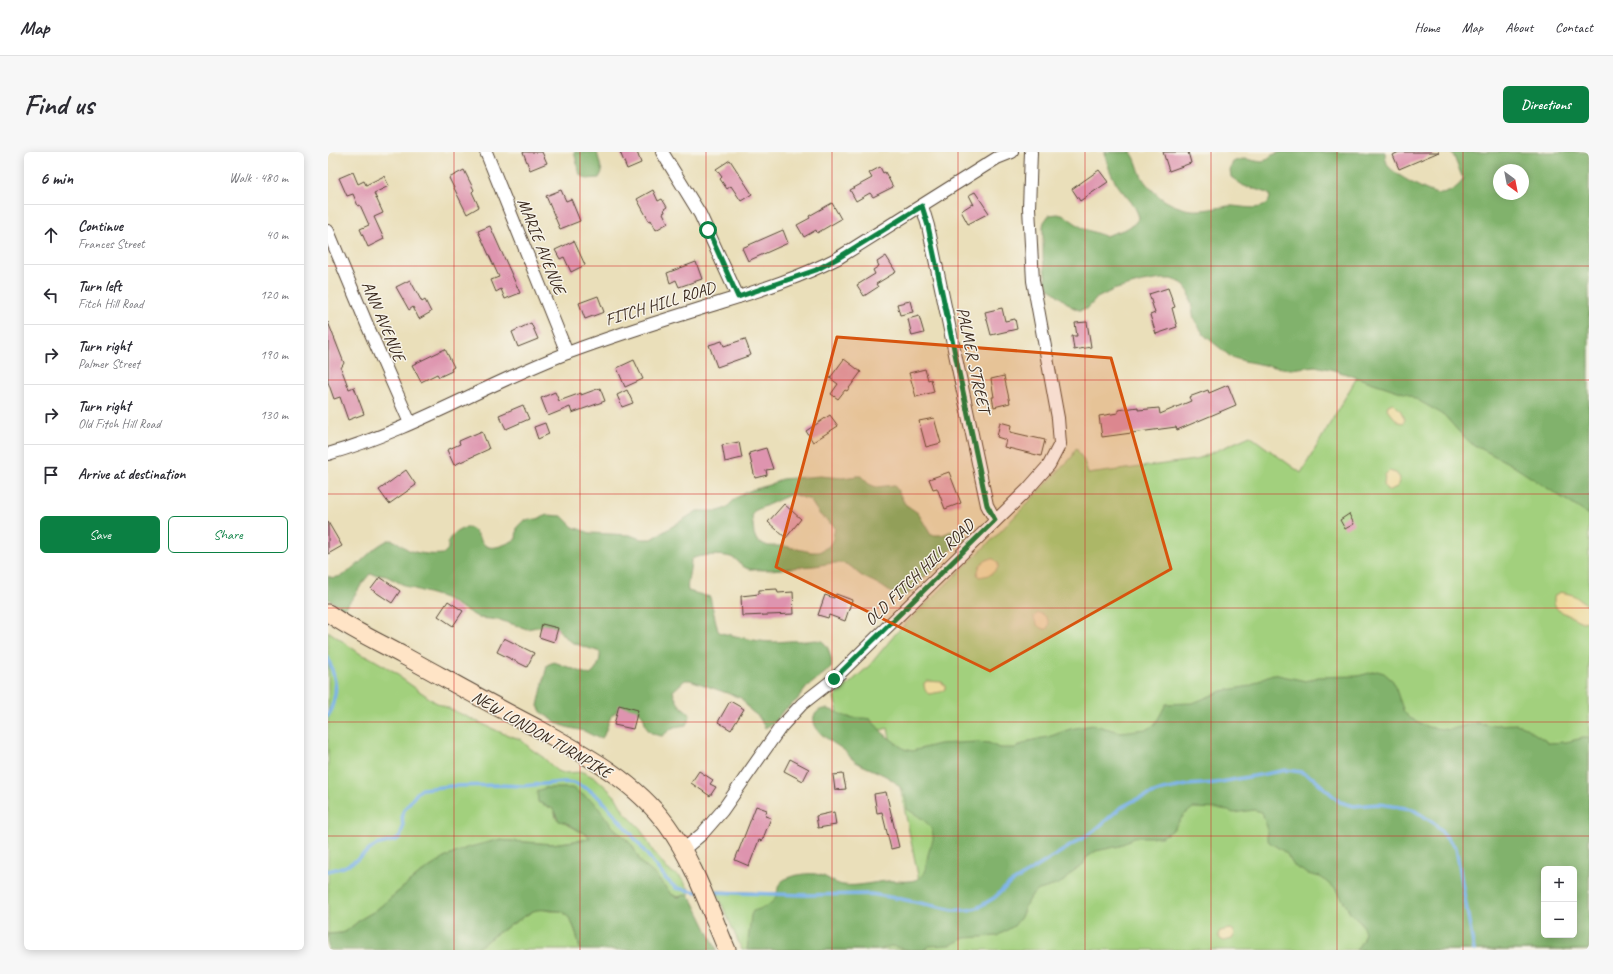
<!DOCTYPE html>
<html lang="en">
<head>
<meta charset="utf-8">
<style>
	:root { --surface:#fff; --page:#f7f7f7; --text:#2b2b33; --muted:#7c7c81; --line:#e1e1e2; --accent:#0b8043 }
	body { margin:0; font-family:Caveat,sans-serif; background:var(--page); color:var(--text) }
	.controls { position:absolute; right:12px; bottom:12px; display:grid; overflow:hidden; border-radius:6px; box-shadow:0 2px 10px #0003 }
	.controls button { width:36px; height:36px; display:grid; place-items:center; padding:0; border:0; border-bottom:1px solid var(--line); background:var(--surface); color:var(--text); font:20px sans-serif }
	.compass { position:absolute; left:1165px; top:12px; width:36px; height:36px; border-radius:50%; background:var(--surface); box-shadow:0 2px 10px #0003; rotate:148deg }
	.stop { position:absolute; width:12px; height:12px; margin:-9px; border:3px solid #0b8043; border-radius:50%; background:#fff }
	.stop.end { background:#0b8043; border-color:#fff; box-shadow:0 1px 4px #0008 }
	.list { margin:0; padding:0; list-style:none }
	h2 { display:flex; justify-content:space-between; align-items:center; height:52px; margin:0; padding:0 16px; font-size:17px }
	h2 small { font-size:13px; font-weight:400; color:var(--muted) }
	.list li { display:grid; grid-template-columns:26px 1fr auto; gap:12px; align-items:center; box-sizing:border-box; height:60px; padding:0 16px; border-top:1px solid var(--line) }
	.list b { display:block; font-size:15px; white-space:nowrap }
	.list p { margin:0; font-size:13px; white-space:nowrap; color:var(--muted) }
	.list em { font-size:13px; font-style:normal; color:var(--muted) }
	.actions { display:flex; gap:8px; padding:12px 16px }
	.actions a { flex:1; padding:9px 0; border:1px solid var(--accent); border-radius:6px; text-align:center; font-size:14px; color:var(--accent) }
	.actions .main { background:var(--accent); color:#fff }
	.icon { flex:none; width:22px; height:22px; fill:none; stroke:currentColor; stroke-width:2; stroke-linecap:round; stroke-linejoin:round }
	.map { position:relative; flex:none; width:1261px; height:798px; overflow:hidden; border-radius:6px }
	header { display:flex; align-items:center; gap:24px; box-sizing:border-box; height:56px; padding:0 20px; background:var(--surface); border-bottom:1px solid var(--line) }
	header strong { font-size:19px }
	nav { display:flex; gap:22px; margin-inline-start:auto; font-size:14px }
	.intro { display:flex; align-items:center; justify-content:space-between; box-sizing:border-box; height:96px; padding:0 24px }
	h1 { margin:0; font-size:28px }
	.button { padding:10px 18px; border-radius:6px; background:var(--accent); color:#fff; font-size:14px; font-weight:700 }
	main { display:flex; gap:24px; padding:0 24px }
	aside { flex:1; background:var(--surface); border-radius:6px; box-shadow:0 2px 10px #0003 }
	.map>svg:first-child { display:block }
	.green { fill:#a2d07d; stroke:#6e7d4e; fill-rule:evenodd }
	.forest { fill:#81b26c; stroke:#5e6e45; fill-rule:evenodd }
	.sand { fill:#eeda9e; stroke:#94825e }
	.lines { fill:none; stroke-linecap:round; stroke-linejoin:round }
	.stream { stroke:#7bb2ea; stroke-width:3.5 }
	.building { fill:#de94af }
	.street-casing { stroke:#554535; stroke-width:14 }
	.secondary-casing { stroke:#554535; stroke-width:19 }
	.street { stroke:#fff; stroke-width:12 }
	.secondary { stroke:#ffe4c6; stroke-width:17 }
	.route { stroke:#0b8043; stroke-width:5 }
	.marked { fill:#d7540e; fill-opacity:0.2; stroke:#d7540e; stroke-width:3; stroke-linejoin:round }
	.grid { fill:none; stroke:#d62828; stroke-width:1; stroke-opacity:0.55 }
	.labels { text-anchor:middle; stroke-width:3; stroke-linejoin:round; paint-order:stroke }
	.street-label { font-size:17px; fill:#3b2a1e; stroke:#f7f3e8 }
</style>
</head>
<body>
<header>
<strong>Map</strong>
<nav><a>Home</a><a>Map</a><a>About</a><a>Contact</a></nav>
</header>
<div class="intro"><h1>Find us</h1><a class="button">Directions</a></div>
<main>
<aside>
<h2>6 min<small>Walk · 480 m</small></h2>
<ul class="list">
<li><svg class="icon" aria-label="ahead" viewBox="0 0 24 24"><path d="M12 20V5M6 11l6-6 6 6"/></svg><div><b>Continue</b><p>Frances Street</p></div><em>40 m</em></li>
<li><svg class="icon" aria-label="left" viewBox="0 0 24 24"><path d="M17 20v-9H6M10 6l-5 5 5 5"/></svg><div><b>Turn left</b><p>Fitch Hill Road</p></div><em>120 m</em></li>
<li><svg class="icon" aria-label="right" viewBox="0 0 24 24"><path d="M7 20v-9h11M14 6l5 5-5 5"/></svg><div><b>Turn right</b><p>Palmer Street</p></div><em>190 m</em></li>
<li><svg class="icon" aria-label="right" viewBox="0 0 24 24"><path d="M7 20v-9h11M14 6l5 5-5 5"/></svg><div><b>Turn right</b><p>Old Fitch Hill Road</p></div><em>130 m</em></li>
<li><svg class="icon" aria-label="arrive" viewBox="0 0 24 24"><path d="M6 21V4h12l-3 4 3 4H6"/></svg><div><b>Arrive at destination</b></div></li>
</ul>
<div class="actions"><a class="main">Save</a><a>Share</a></div>
</aside>
<div class="map">
<svg width="1261" height="798" viewBox="0 0 1261 798">
	<rect width="100%" height="100%" fill="#f7f3e8"/>
	<filter id="ink" filterUnits="userSpaceOnUse"><feTurbulence type="fractalNoise" baseFrequency=".025" numOctaves="2"/><feDisplacementMap in="SourceGraphic" scale="8" xChannelSelector="R" yChannelSelector="G"/><feConvolveMatrix kernelMatrix="1 2 1 2 8 2 1 2 1" color-interpolation-filters="sRGB"/></filter>
	<filter id="wash" filterUnits="userSpaceOnUse"><feTurbulence type="fractalNoise" baseFrequency=".012" numOctaves="4" result="noise"/><feDisplacementMap in="SourceGraphic" scale="16" xChannelSelector="R" yChannelSelector="G"/><feGaussianBlur stdDeviation="0.9" result="paint"/><feColorMatrix in="noise" values="0 0 0 0 0 0 0 0 0 0 0 0 0 0 0 0 0 1.4 0 .05"/><feComposite in="paint" operator="in"/></filter>
	<g filter="url(#wash)">
		<rect width="100%" height="100%" fill="#eadfba"/>
		<g class="green">
			<path d="M1035 215 1261 342V798H414L388 739 474 742 596 753 560 576 517 588 506 545 541 514 569 480 666 386 744 305 748 296 756 309 760 322 867 308 922 284 973 321ZM1216 717H1246V783H1216Z"/>
			<polygon points="0,479 34,503 41,505 69,521 73,526 107,550 174,581 192,587 203,597 216,606 229,619 236,621 255,620 269,627 287,644 296,660 312,676 325,699 339,717 352,725 361,737 361,744 358,743 350,745 343,742 325,721 313,711 304,693 284,674 210,650 226,657 228,666 251,679 260,683 262,687 224,692 169,688 116,706 90,723 47,759 33,767 21,777 14,781 0,782"/>
			<path d="M212 757 223 759H234C246 768 249 783 252 798H147L165 784 205 759Z"/>
		</g>
		<g class="forest">
			<polygon points="246,0 269,0 274,20 271,26 259,27 252,23"/>
			<path d="M777 0H803C810 9 810 21 817 30 821 35 827 41 832 45 839 51 854 57 863 58 875 59 888 56 900 54 911 53 941 63 942 44L940 41 916 34 903 25 902 17 905 10C917 4 922 9 935 10L944 3 953 0H1057C1057 5 1058 11 1061 15 1068 23 1099 40 1110 42 1118 43 1132 35 1135 27L1124 0H1261V363L1182 312 1144 292 1132 281 1116 263 1079 242 1006 218 987 214 963 217 947 215 916 209 903 205 876 183 866 167 861 140 854 131 843 127H834L814 130 785 138 769 146 759 157 751 158 744 155 722 137 718 129 715 106V74L716 70 721 63 730 62 737 64 756 77 777 84 798 77 806 72 811 66C808 54 802 49 795 40 786 30 778 13 777 0ZM1171 18H1195V42H1171Z"/>
			<path d="M492 324 514 326 529 324H533L541 332 548 335 566 333 570 339 577 352 590 361 603 383H614L631 376 639 383 638 387 622 399 610 415 598 424 581 442 571 446C563 441 556 435 548 431 543 428 538 427 534 424 527 420 525 414 517 412 506 409 497 413 486 414 465 415 443 420 422 417 413 416 412 409 405 406 398 402 368 402 363 408 363 417 358 432 360 439L382 445 390 479 393 481C410 484 428 490 445 490 455 490 463 488 473 489 479 490 490 486 495 490 501 494 505 509 503 516L479 535 469 548 454 560 447 570 437 576 431 565 422 558 413 546 362 528H357L345 539C346 544 350 553 355 556 358 559 360 559 362 563L361 570 358 573 346 575 334 584C311 581 321 566 311 560 306 557 298 557 292 556L283 564 276 583 274 586H270L256 579 238 575 231 572 214 561 210 554 219 513 226 510 262 523C269 519 273 507 272 500L245 491 235 483 230 477 223 473H219L199 477 172 468 151 466 117 446 80 435 58 424 42 422C32 432 27 446 16 456L0 447V424C13 432 35 407 44 399 49 394 55 391 60 388 69 387 75 396 83 399 93 402 105 403 115 402L120 397C120 394 120 391 121 388 123 382 136 374 142 376 151 380 153 394 161 395 168 397 181 391 188 387L189 375 194 370 197 368 209 367 219 363 234 364 245 375 262 381 302 383 313 387H324L369 359H391L398 356 408 346 421 339 444 332 454 327ZM464 342 482 348 492 363 507 375 505 387 501 394 491 400H483L456 394H440L429 389 426 382 424 363 426 359Z"/>
			<path d="M1049 519 1056 521 1065 529 1076 560 1082 566 1100 575 1121 578 1147 571 1167 573 1188 572 1195 574 1221 591 1238 590 1255 586H1261V798H1028L1034 789 1037 780 1032 769 1023 762 1009 738 992 725 980 722 966 714 958 701 941 690 939 686V675L934 660 926 658 906 661 894 657 865 656 856 663 844 679 833 685H806L792 694 768 699 758 706 755 713 744 720 736 729 728 733 711 738 704 743 699 750 693 765 686 774 669 784 637 786 622 793 602 794 595 798H581L563 794 551 798H419L423 763 425 759C432 757 439 755 444 750 455 740 442 731 465 724 475 722 485 720 495 724 502 727 508 732 515 733 530 735 545 730 560 729 567 728 574 730 581 729 600 728 597 712 601 699 602 695 604 692 605 688 607 672 591 665 579 657 578 650 577 640 571 634 560 622 542 618 528 610 524 607 520 603 517 599 506 590 483 581 486 564 495 549 509 562 520 565 527 567 535 565 542 567L556 582 576 597 584 599 611 592 649 590 661 591 671 596H687L701 589 723 584 742 577 753 575 766 573 792 580 819 577 826 573 830 567 838 552 865 551 894 539 922 534 937 525 945 522 978 529 990 525 1030 524ZM1216 717H1246V783H1216Z"/>
			<path d="M217 636H244L266 650 284 674 304 693 313 711 325 721 343 742 350 745 358 743 361 744 364 747 389 798H252C249 783 246 768 234 759 224 759 214 756 205 759L165 784 147 798H0V782L14 781 21 777 33 767 47 759 90 723 116 706 138 696 169 688 224 692 262 687 260 683C250 679 241 670 231 669L225 657 210 650 209 639Z"/>
		</g>
		<g class="sand">
			<polygon points="1065,251 1072,258 1077,267 1075,271 1070,270 1059,257 1060,253"/>
			<polygon points="1061,319 1068,321 1072,326 1069,335 1062,338 1059,338 1056,333 1057,323"/>
			<polygon points="660,407 666,407 670,411 670,416 662,423 651,425 649,422 652,413"/>
			<path d="M1233 440 1245 443 1260 453 1261 469 1254 470 1230 458C1226 453 1225 448 1227 443Z"/>
			<path d="M710 461C716 462 720 466 721 472L719 477C712 478 707 472 706 465Z"/>
			<path d="M599 529 614 530 617 534V537L613 540 601 542C597 540 596 536 596 531Z"/>
			<polygon points="902,777 905,778 907,782 904,787 896,789 892,787 890,783 892,779"/>
		</g>
		<g class="lines">
			<g class="stream">
				<path d="M0 506C9 530 11 540 0 564"/>
				<polyline points="0,719 16,715 27,709 48,693 68,688 72,685 75,675 74,663 76,658 89,641 94,637 123,634 171,633 195,634 236,630 246,631 260,637 273,647 304,683 337,726 348,736 369,740"/>
				<polyline points="381,740 477,743 543,742 573,747 625,758 640,758 649,756 666,746 680,733 766,679 792,656 807,648 835,638 859,633 887,631 959,618 973,620 985,626 1012,650 1026,654 1051,652 1084,657 1106,671 1128,696 1146,798"/>
			</g>
		</g>
		<g id="blocks">
			<g class="building">
				<polygon points="195,0 214,0 219,11 202,18"/>
				<polygon points="292,0 309,0 313,11 299,17"/>
				<polygon points="835,0 860,0 863,11 841,19"/>
				<polygon points="1071,0 1111,0 1071,17 1065,3"/>
				<polygon points="402,8 424,42 413,49 403,34 399,37 392,27 394,25 388,17"/>
				<polygon points="552,15 555,21 557,20 565,35 545,45 542,41 528,49 522,38 544,26 541,21"/>
				<polygon points="136,18 146,38 144,40 151,55 139,62 121,26"/>
				<polygon points="771,18 780,30 752,49 744,37"/>
				<polygon points="25,20 30,32 36,29 38,33 56,24 61,34 46,41 55,61 46,65 56,87 40,95 32,77 41,73 32,53 30,54 25,42 19,44 11,26"/>
				<polygon points="233,38 238,49 243,47 252,69 232,77 218,44"/>
				<polygon points="325,38 330,49 334,47 339,55 336,57 337,60 335,61 340,71 328,78 323,68 321,69 309,47"/>
				<polygon points="647,40 661,61 640,72 633,59 644,52 646,53 641,43"/>
				<polygon points="504,51 513,67 489,81 488,78 476,85 469,73 482,66 481,64"/>
				<polygon points="162,74 192,141 177,147 173,137 168,140 163,128 171,125 150,79"/>
				<polygon points="455,78 460,91 420,109 414,96"/>
				<polygon points="246,89 257,113 243,120 236,105 232,107 227,98"/>
				<polygon points="558,104 568,120 548,132 550,135 536,144 529,133 547,122 545,118 551,114 549,110"/>
				<polygon points="368,110 374,127 351,135 348,128 342,131 339,121"/>
				<polygon points="82,128 94,150 97,148 103,160 91,167 85,155 81,158 68,135"/>
				<polygon points="840,136 847,155 844,156 849,175 828,182 822,163 827,161 821,142"/>
				<polygon points="270,144 276,160 257,167 251,151"/>
				<polygon points="582,149 585,160 572,163 569,152"/>
				<polygon points="674,156 677,169 687,167 689,177 663,183 657,160"/>
				<polygon points="591,164 596,181 584,184 580,167"/>
				<polygon points="0,170 16,211 13,216 21,237 26,235 36,262 20,268 12,245 6,247 0,230"/>
				<polygon points="759,170 763,195 746,198 744,184 749,184 747,171"/>
				<polygon points="203,171 210,187 190,195 184,180"/>
				<polygon points="417,187 423,203 389,215 381,193 394,189 396,194"/>
				<polygon points="117,197 126,215 123,217 124,219 111,225 109,222 93,230 84,213"/>
				<polygon points="516,207 533,220 519,239 517,238 510,247 503,242 510,232 502,226"/>
				<polygon points="306,208 315,227 297,235 289,216"/>
				<polygon points="597,217 600,228 603,227 606,240 588,245 581,221"/>
				<polygon points="676,224 682,251 666,255 664,245 666,245 663,227"/>
				<polygon points="900,233 908,253 849,278 848,275 774,285 771,264 790,261 790,258 810,255 810,258 831,256 832,262 863,249 861,245 880,238 881,241"/>
				<polygon points="272,236 277,249 244,261 242,255 220,264 213,246 227,240 231,249 253,241 253,243"/>
				<polygon points="299,238 305,251 294,255 289,243"/>
				<polygon points="195,253 201,267 178,277 171,263"/>
				<polygon points="502,263 510,274 485,290 478,279"/>
				<polygon points="606,266 613,291 598,295 591,269"/>
				<polygon points="672,270 683,273 682,280 717,288 713,304 676,295 678,288 669,285"/>
				<polygon points="217,271 221,282 210,287 206,275"/>
				<polygon points="154,279 161,297 126,313 119,298 132,292 131,289"/>
				<polygon points="411,290 414,306 397,310 394,293"/>
				<polygon points="438,296 445,317 438,318 439,323 427,326 421,301"/>
				<polygon points="78,318 88,333 61,352 51,338"/>
				<polygon points="621,320 633,351 617,357 609,336 605,337 601,327"/>
				<polygon points="456,352 473,367 458,386 440,370"/>
				<polygon points="1021,362 1026,372 1017,377 1012,368"/>
				<polygon points="0,370 14,394 0,402"/>
				<polygon points="52,425 72,439 64,451 43,437"/>
				<polygon points="449,437 450,441 465,440 466,462 414,464 413,444 431,442 431,438"/>
				<polygon points="508,442 524,448 517,469 501,463 500,466 490,463 497,443 506,446"/>
				<polygon points="120,449 135,459 125,474 110,464"/>
				<polygon points="214,472 230,476 226,490 211,485"/>
				<polygon points="176,486 206,501 199,515 169,500"/>
				<polygon points="402,549 416,557 403,578 390,570"/>
				<polygon points="291,553 310,558 305,577 286,573"/>
				<polygon points="462,607 481,617 475,629 456,619"/>
				<polygon points="371,619 385,628 382,632 388,635 382,644 363,631"/>
				<polygon points="515,622 518,637 507,638 505,623"/>
				<polygon points="558,640 571,695 563,697 554,660 549,661 546,642"/>
				<polygon points="428,654 439,658 437,664 443,666 434,689 431,688 421,714 407,708"/>
				<polygon points="506,660 508,673 490,676 488,664"/>
			</g>
		</g>
	</g>
	<g filter="url(#ink)">
		<use href="#blocks" fill-opacity="0" stroke="#554535" stroke-width="1"/>
		<g class="lines">
			<defs>
				<g id="street">
					<polyline points="158,0 239,201"/>
					<polyline points="334,0 372,62 410,145"/>
					<polyline points="594,54 600,74 659,353 667,368"/>
					<polyline points="0,79 40,175 82,271"/>
					<path d="M0 302C84 278 160 231 242 200 292 181 343 166 394 150 433 138 473 125 510 106L669 6 684 0"/>
					<polyline points="355,698 374,682 394,659 452,576 474,552 506,527 699,338 721,313 732,292 730,266 705,129 701,56 703,0"/>
				</g>
				<path id="secondary" d="M0 461C23 478 51 490 76 504 120 528 164 553 209 576 256 602 306 628 339 673 366 710 381 756 399 798"/>
			</defs>
			<use href="#street" class="street-casing"/>
			<use href="#secondary" class="secondary-casing"/>
			<use href="#street" class="street"/>
			<use href="#secondary" class="secondary"/>
		</g>
	</g>
	<g class="lines" filter="url(#ink)">
		<polyline class="route" points="380,78 410,145 488,118 510,106 594,54 600,74 659,353 667,368 506,527"/>
	</g>
	<path class="marked" d="M509 185 783 206 843 417 662 519 448 415Z"/>
	<path class="grid" d="M126 0V798M252 0V798M378 0V798M504 0V798M630 0V798M757 0V798M883 0V798M1009 0V798M1135 0V798M0 114H1261M0 228H1261M0 342H1261M0 456H1261M0 570H1261M0 684H1261"/>
	<g class="labels">
		<g class="street-label">
			<text transform="translate(214 94) rotate(68)" y="6">MARIE AVENUE</text>
			<text transform="translate(332 151) rotate(-17)" y="6">FITCH HILL ROAD</text>
			<text transform="translate(56 169) rotate(67)" y="6">ANN AVENUE</text>
			<text transform="translate(646 208) rotate(78)" y="6">PALMER STREET</text>
			<text transform="translate(591 420) rotate(-44)" y="6">OLD FITCH HILL ROAD</text>
			<text transform="translate(214 582) rotate(30)" y="6">NEW LONDON TURNPIKE</text>
		</g>
	</g>
</svg>
<div class="controls">
<button>+</button>
<button>−</button>
</div>
<svg class="compass" viewBox="-18 -18 36 36"><path d="M0-13l5 13h-10z" fill="#e53935"/><path d="M0 13l5-13h-10z" fill="#7c7c81"/></svg>
<div class="stop" style="left:380px;top:78px"></div>
<div class="stop end" style="left:506px;top:527px"></div>
</div>
</main>
</body>
</html>
